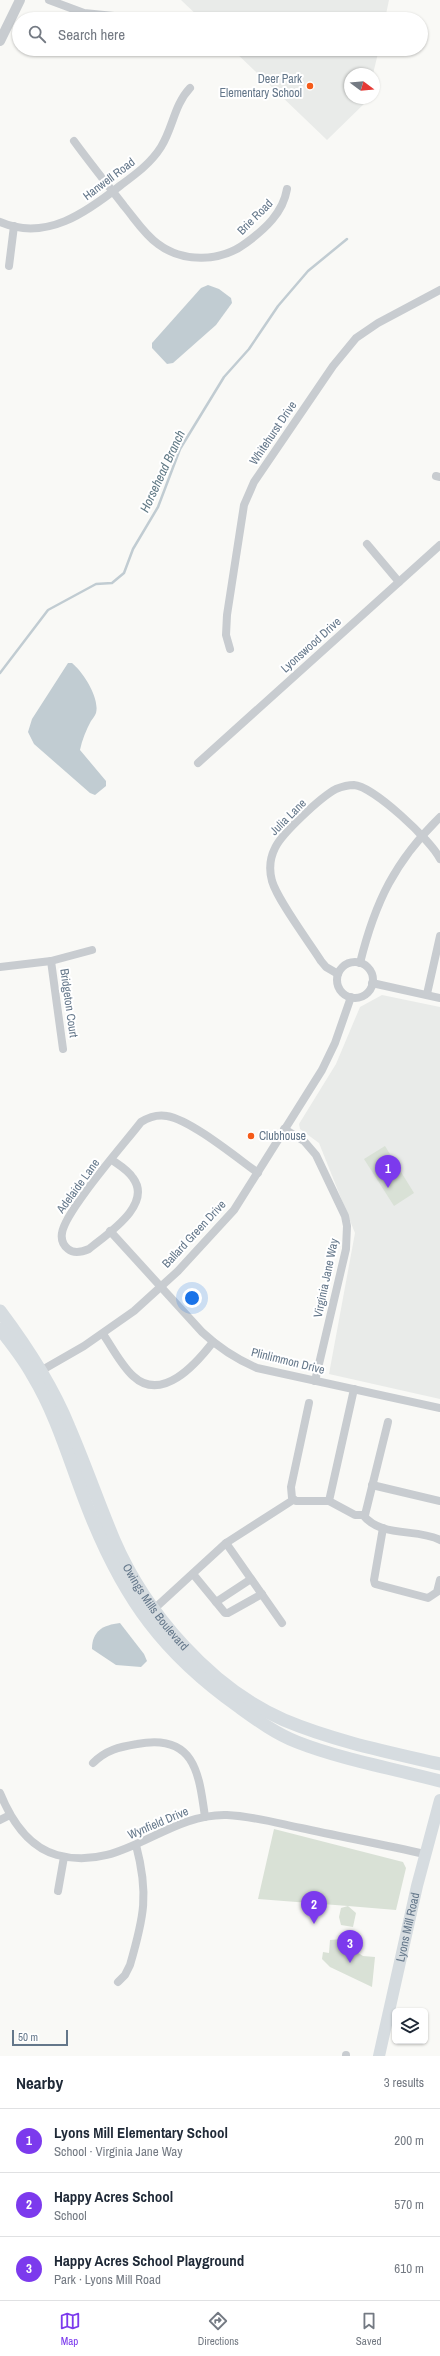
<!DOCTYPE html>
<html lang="en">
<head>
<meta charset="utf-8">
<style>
	:root { --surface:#fff; --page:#f6f6f7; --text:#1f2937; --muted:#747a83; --line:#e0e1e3; --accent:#7c3aed }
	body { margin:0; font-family:"Archivo Narrow",sans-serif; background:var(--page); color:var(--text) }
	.controls { position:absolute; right:12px; bottom:12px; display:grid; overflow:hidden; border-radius:6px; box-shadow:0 1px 3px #0004 }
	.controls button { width:36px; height:36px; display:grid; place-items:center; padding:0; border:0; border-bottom:1px solid var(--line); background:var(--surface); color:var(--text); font:20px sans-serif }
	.compass { position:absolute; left:344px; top:68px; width:36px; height:36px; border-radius:50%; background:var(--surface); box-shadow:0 1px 3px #0004; rotate:106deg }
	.scale { position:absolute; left:12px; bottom:10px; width:56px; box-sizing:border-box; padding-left:4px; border:2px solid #64778a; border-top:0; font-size:11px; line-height:14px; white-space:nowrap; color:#64778a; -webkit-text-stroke:3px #fff; paint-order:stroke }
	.you { position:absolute; left:192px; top:1298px; width:14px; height:14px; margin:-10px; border:3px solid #fff; border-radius:50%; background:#1a73e8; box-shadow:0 0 0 6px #1a73e833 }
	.badge { display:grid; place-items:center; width:26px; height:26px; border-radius:50%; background:var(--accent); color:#fff; font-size:13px; font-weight:700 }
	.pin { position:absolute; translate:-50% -33px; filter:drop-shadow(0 1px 2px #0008) }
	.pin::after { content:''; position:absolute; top:21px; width:14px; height:12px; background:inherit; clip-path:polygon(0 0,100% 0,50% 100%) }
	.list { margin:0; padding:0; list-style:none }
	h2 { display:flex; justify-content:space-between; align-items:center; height:52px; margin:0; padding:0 16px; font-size:17px }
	h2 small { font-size:13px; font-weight:400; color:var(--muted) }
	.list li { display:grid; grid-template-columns:26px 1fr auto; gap:12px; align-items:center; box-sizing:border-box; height:64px; padding:0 16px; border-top:1px solid var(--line) }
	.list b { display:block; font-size:15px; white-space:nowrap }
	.list p { margin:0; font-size:13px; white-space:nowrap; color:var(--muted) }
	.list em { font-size:13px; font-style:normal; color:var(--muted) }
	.icon { flex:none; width:22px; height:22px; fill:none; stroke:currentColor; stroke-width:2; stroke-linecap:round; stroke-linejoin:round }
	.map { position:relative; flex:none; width:440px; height:2056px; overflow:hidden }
	.search { position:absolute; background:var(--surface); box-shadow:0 1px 3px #0004; left:12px; right:12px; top:12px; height:44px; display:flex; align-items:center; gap:10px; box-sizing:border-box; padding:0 14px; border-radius:22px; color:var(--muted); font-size:15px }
	.sheet { height:244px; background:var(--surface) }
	nav { display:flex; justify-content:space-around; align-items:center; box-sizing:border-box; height:56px; border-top:1px solid var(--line); background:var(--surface); font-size:11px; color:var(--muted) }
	nav a { display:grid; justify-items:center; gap:2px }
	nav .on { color:var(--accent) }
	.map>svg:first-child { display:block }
	.built { fill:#e9ebe9 }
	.green { fill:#d9e1d6 }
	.water { fill:#c1ccd2 }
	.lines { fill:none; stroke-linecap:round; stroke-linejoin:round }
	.stream { stroke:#c1ccd2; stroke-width:2.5 }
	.minor { stroke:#c8ccd0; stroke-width:8 }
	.tertiary { stroke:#c8ccd0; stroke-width:10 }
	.secondary { stroke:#d6dce0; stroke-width:12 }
	.primary { stroke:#d6dce0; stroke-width:13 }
	.poi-dot { fill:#f55b19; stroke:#fff; stroke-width:1.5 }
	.labels { text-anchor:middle; stroke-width:4; stroke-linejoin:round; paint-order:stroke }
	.poi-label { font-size:12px; fill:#64778a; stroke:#fff; text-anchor:end }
	.street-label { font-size:12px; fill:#64778a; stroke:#fff }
	.water-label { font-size:13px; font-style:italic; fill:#607985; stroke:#fff }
</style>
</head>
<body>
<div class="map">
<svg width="440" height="2056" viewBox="0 0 440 2056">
	<rect width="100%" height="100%" fill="#f9f9f6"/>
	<g class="built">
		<polygon points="181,0 389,0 385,19 201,19"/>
		<polygon points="232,49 379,49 373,74 350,74 350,98 368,98 368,100 327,140"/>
		<polygon points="382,995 440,1007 440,1399 329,1374 355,1233 319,1143 300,1129 299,1124 336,1064 360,1007"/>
	</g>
	<g class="green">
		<polygon points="385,1146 414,1193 394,1206 364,1159"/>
		<polygon points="274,1829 403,1862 406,1868 396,1910 348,1906 356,1913 353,1927 341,1925 339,1917 341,1908 348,1906 258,1899"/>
		<polygon points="343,1939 344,1946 349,1947 363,1956 375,1957 372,1987 330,1967 322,1959 323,1952 329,1953 330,1940"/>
	</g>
	<g class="water">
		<polygon points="208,285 219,289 231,298 232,303 216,325 173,363 167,364 152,348 152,343 201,288"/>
		<path d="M68 663H72C83 672 100 698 96 713 95 716 93 718 91 721 86 730 82 740 80 750L106 781V786L95 795 90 793 34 744 28 732 32 719Z"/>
		<path d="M120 1623 144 1654 147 1661 141 1667 116 1665 92 1649C92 1631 103 1625 120 1623Z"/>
	</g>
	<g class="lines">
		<polyline class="stream" points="0,673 48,610 96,584 112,583 124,573 133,549 158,507 180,449 224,377 249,349 278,306 308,271 347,239"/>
		<g class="minor">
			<polyline points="49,0 84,13 114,16"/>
			<path d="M74 141C90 163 107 184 124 206 135 219 144 234 158 244 183 263 221 262 246 243 265 229 283 213 287 189"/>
			<path d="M0 222C46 242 87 212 121 185 136 174 151 163 161 147 173 128 174 105 190 88"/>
			<polyline points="9,266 14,226"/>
			<polyline points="436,476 440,477"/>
			<polyline points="367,544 399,582"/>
			<polyline points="230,649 226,635 227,615 244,505 254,482 333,366 356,338 378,323 440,290"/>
			<polyline points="198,763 440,545"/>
			<polyline points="51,961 63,1049"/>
			<circle cx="355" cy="980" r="18"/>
			<path d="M360 963C375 902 395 861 440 817"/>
			<polyline points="0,967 51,961 92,950"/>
			<path d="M338 974 326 967 321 961C309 942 278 901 272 881 269 870 270 858 275 848 282 833 321 797 336 789 341 787 348 785 354 785 373 786 432 841 440 859"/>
			<polyline points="372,983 440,998"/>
			<polyline points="427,994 440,936"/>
			<polyline points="284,1129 304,1141 316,1155 345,1216 347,1226 346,1249 315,1381"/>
			<path d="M112 1160C119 1165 128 1170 133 1178 153 1205 107 1234 89 1249 82 1252 74 1254 68 1249 63 1245 61 1239 62 1233 65 1211 125 1143 141 1122 149 1117 157 1114 167 1116 191 1120 237 1158 258 1173"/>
			<path d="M110 1231 202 1332C219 1348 236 1359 257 1368L440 1408"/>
			<path d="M103 1334C112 1347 121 1365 133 1376 162 1403 196 1364 213 1342"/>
			<polyline points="37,1373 84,1346 134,1311 178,1271 234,1210 322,1070 335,1043 351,997"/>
			<polyline points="354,1389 329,1501 355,1515 365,1515 388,1422"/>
			<polyline points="309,1403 291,1487 292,1498 296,1501 329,1501"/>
			<polyline points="372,1485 440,1501"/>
			<path d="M363 1515C381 1538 417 1528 440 1540"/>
			<polyline points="383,1528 374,1580 375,1584 428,1598 437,1592 440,1580"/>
			<polyline points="226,1543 282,1623"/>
			<polyline points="193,1574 225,1613 228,1613 262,1594"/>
			<polyline points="216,1602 251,1579"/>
			<polyline points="154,1609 226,1543 293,1500"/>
			<path d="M93 1763C106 1750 119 1747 137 1744 194 1733 199 1772 205 1817"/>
			<path d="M0 1793C11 1820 28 1847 57 1855 122 1873 165 1813 227 1815 252 1816 277 1823 301 1828 343 1837 384 1845 425 1854"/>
			<polyline points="0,1820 10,1815"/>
			<polyline points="58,1891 64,1857"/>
			<path d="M118 1982 125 1975 130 1965C144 1917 149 1894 136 1845"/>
			<polyline points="346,2056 346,2055"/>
		</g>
		<polyline class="tertiary" points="0,41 20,0"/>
		<path class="secondary" id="s1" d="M379 2056 417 1886 440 1800"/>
		<g class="primary">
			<path id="s2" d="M0 1311C27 1347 52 1385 69 1427 85 1464 98 1502 114 1540 145 1612 210 1688 284 1720 334 1741 388 1752 440 1764"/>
			<path d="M0 1329C12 1344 24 1359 33 1376 59 1419 72 1470 91 1516 125 1600 164 1654 239 1707 257 1720 276 1734 297 1742 340 1759 395 1769 440 1781"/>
		</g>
	</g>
	<g class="poi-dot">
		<circle cx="310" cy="86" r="4"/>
		<circle cx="251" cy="1136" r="4"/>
	</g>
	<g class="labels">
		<g class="poi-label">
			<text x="302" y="83">Deer Park<tspan x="302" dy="14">Elementary School</tspan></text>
			<text x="259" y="1140" text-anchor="start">Clubhouse</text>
		</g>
		<g class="street-label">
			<text transform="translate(109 179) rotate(-37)" y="4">Hanwell Road</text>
			<text transform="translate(255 217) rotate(-45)" y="4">Brie Road</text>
			<text transform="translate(273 433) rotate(-56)" y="4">Whitehurst Drive</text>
			<text transform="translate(311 645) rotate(-42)" y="4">Lyonswood Drive</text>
			<text transform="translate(288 817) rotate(-45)" y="4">Julia Lane</text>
			<text transform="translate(69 1003) rotate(82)" y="4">Bridgeton Court</text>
			<text transform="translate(78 1186) rotate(-54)" y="4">Adelaide Lane</text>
			<text transform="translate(194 1234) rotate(-47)" y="4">Ballard Green Drive</text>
			<text transform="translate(326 1278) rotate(-78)" y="4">Virginia Jane Way</text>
			<text transform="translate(288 1361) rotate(14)" y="4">Plinlimmon Drive</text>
			<text dy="4" stroke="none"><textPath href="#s2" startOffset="336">Owings Mills Boulevard</textPath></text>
			<text transform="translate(158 1823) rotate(-23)" y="4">Wynfield Drive</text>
			<text dy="4" stroke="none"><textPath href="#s1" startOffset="132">Lyons Mill Road</textPath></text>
		</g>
		<g class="water-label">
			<text transform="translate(162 471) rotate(-65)" y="5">Horsehead Branch</text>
		</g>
	</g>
</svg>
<div class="controls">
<button><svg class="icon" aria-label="layers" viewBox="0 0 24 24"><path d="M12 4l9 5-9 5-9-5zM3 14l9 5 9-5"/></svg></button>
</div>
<svg class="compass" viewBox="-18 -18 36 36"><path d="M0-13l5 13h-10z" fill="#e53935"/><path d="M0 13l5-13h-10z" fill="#747a83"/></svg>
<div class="scale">50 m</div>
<div class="you"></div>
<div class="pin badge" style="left:388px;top:1188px">1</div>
<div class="pin badge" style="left:314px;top:1924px">2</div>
<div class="pin badge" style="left:350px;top:1963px">3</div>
<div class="search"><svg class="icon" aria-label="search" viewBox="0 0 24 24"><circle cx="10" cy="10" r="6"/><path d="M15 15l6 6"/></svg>Search here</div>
</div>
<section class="sheet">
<h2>Nearby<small>3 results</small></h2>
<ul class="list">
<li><span class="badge">1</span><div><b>Lyons Mill Elementary School</b><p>School · Virginia Jane Way</p></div><em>200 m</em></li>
<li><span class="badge">2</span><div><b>Happy Acres School</b><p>School</p></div><em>570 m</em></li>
<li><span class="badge">3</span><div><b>Happy Acres School Playground</b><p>Park · Lyons Mill Road</p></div><em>610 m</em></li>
</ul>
</section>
<nav>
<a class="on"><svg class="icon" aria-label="map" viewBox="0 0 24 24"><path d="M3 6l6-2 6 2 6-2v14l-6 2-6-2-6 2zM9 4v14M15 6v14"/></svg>Map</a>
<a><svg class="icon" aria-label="directions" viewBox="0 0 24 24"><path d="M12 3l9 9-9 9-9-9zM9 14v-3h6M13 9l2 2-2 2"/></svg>Directions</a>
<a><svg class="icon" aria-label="saved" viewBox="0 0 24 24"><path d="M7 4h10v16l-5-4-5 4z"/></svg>Saved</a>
</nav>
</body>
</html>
